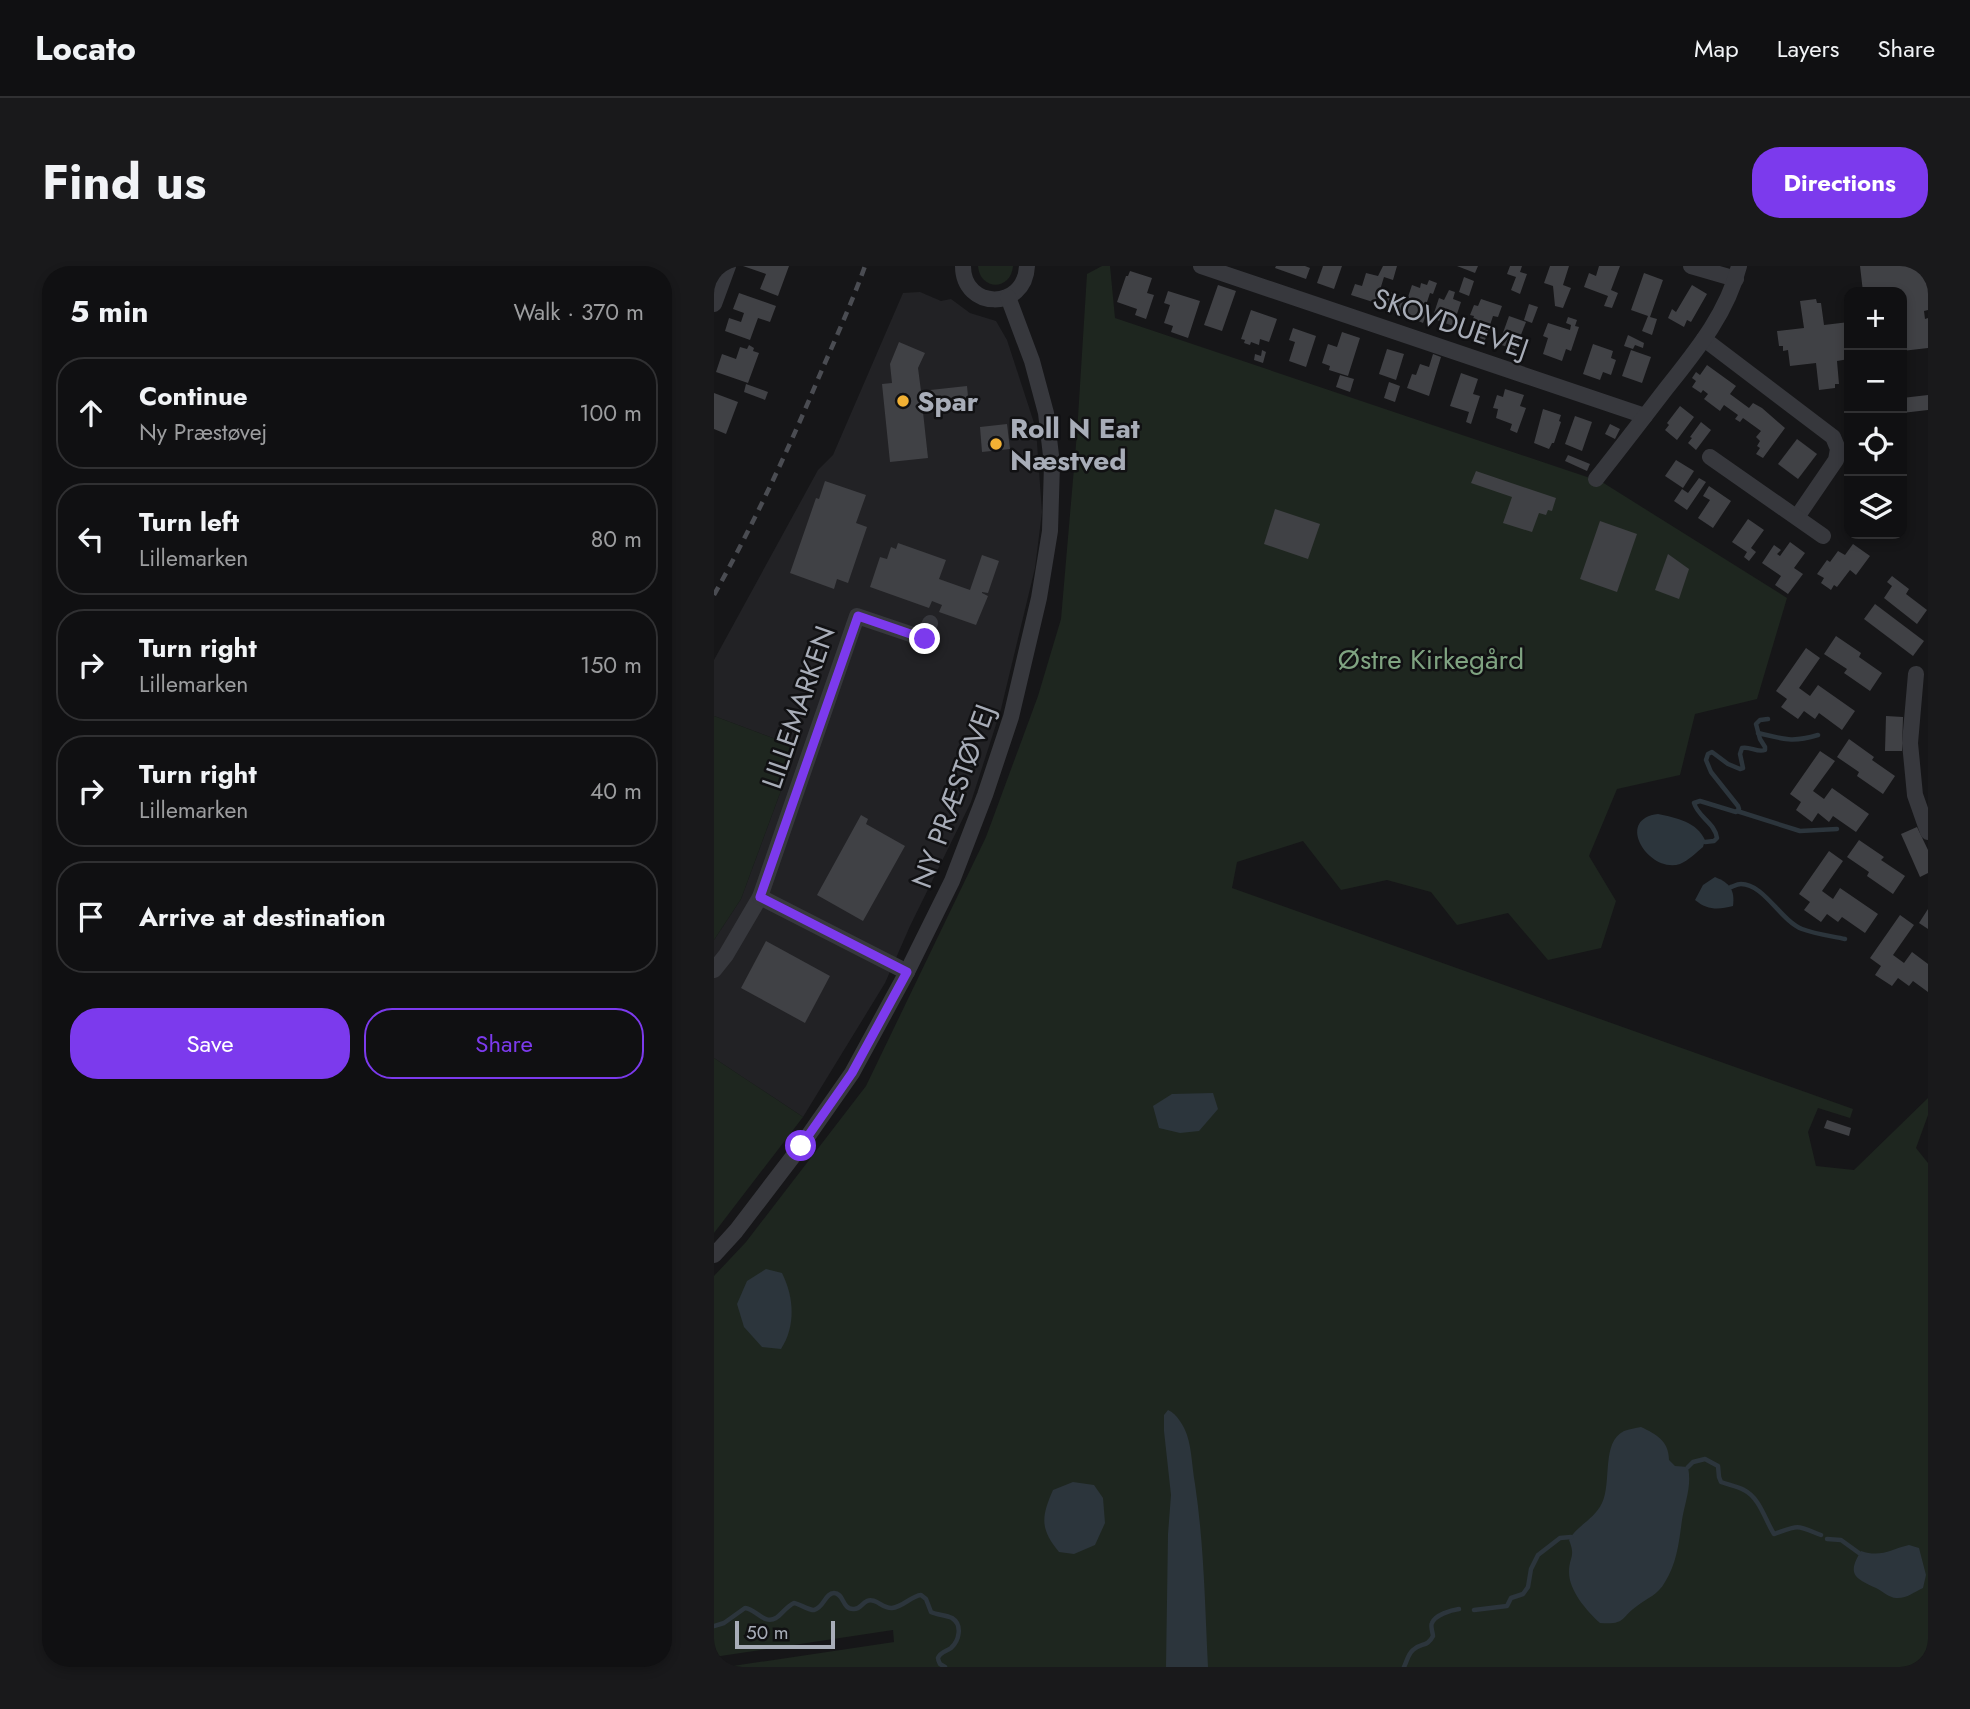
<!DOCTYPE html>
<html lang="en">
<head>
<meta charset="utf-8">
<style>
	:root { --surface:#101012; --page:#19191b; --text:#f1f3f6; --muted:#9c9d9f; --line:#303032; --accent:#7c3aed }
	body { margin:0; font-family:Jost,sans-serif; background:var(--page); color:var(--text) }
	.controls { position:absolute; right:21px; top:21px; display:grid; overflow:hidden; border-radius:14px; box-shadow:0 4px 10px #0003 }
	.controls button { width:63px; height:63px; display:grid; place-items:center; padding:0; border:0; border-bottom:2px solid var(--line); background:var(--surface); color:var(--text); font:35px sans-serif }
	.scale { position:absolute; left:21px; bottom:18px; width:100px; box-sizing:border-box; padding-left:7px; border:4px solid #a8adb8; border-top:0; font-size:19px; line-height:24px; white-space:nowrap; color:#a8adb8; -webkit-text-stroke:5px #111113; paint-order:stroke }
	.stop { position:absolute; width:21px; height:21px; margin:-16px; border:5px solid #7c3aed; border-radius:50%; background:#fff }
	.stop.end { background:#7c3aed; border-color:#fff; box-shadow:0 2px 7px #0008 }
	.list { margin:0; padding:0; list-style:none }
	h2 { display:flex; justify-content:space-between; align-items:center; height:91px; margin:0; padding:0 28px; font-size:30px }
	h2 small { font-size:23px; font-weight:400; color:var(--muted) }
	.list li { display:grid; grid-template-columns:46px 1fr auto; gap:21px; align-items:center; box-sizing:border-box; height:112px; margin:0 14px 14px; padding:0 14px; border:2px solid var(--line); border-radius:28px }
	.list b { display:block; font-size:26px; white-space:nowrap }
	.list p { margin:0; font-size:23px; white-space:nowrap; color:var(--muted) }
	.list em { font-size:23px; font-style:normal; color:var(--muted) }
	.actions { display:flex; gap:14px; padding:21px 28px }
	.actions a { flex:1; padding:16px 0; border:2px solid var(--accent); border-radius:28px; text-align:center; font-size:24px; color:var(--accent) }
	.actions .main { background:var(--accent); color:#fff }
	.icon { flex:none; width:38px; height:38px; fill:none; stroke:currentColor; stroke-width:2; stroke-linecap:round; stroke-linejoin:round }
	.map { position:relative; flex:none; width:1214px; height:1401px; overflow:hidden; border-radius:28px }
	header { display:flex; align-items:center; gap:42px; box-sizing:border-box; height:98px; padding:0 35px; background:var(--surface); border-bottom:2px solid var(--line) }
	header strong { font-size:33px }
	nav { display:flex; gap:38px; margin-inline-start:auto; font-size:24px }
	.intro { display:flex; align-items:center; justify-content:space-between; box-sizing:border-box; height:168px; padding:0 42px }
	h1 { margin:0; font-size:49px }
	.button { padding:18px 32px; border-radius:28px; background:var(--accent); color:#fff; font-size:24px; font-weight:700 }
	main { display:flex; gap:42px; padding:0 42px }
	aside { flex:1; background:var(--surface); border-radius:28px; box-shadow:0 4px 10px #0003 }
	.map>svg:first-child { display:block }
	.built { fill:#222225 }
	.green { fill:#1e261f }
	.water { fill:#2c353c }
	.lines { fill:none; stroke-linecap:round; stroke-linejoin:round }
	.stream { stroke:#2c353c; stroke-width:4.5 }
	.building { fill:#404145 }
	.minor { stroke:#37383d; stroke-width:16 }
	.rail { stroke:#4a4c52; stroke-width:4.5; stroke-dasharray:9 7; stroke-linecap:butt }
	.route { stroke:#7c3aed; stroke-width:9 }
	.poi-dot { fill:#f2b134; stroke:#111113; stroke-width:2.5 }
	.labels { text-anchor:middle; stroke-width:5; stroke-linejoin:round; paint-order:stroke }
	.street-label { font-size:28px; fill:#a8adb8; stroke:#111113 }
	.poi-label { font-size:28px; font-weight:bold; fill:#a8adb8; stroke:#111113; text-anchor:start }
	.park-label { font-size:28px; fill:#7fa381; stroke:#111113 }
</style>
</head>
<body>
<header>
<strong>Locato</strong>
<nav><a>Map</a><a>Layers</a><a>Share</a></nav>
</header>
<div class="intro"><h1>Find us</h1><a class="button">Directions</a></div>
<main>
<aside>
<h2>5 min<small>Walk · 370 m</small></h2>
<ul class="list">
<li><svg class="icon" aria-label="ahead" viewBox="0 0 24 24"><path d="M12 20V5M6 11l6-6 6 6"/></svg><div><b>Continue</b><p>Ny Præstøvej</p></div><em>100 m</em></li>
<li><svg class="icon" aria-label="left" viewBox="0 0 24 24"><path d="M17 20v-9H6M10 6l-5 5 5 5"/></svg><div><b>Turn left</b><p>Lillemarken</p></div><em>80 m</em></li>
<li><svg class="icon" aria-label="right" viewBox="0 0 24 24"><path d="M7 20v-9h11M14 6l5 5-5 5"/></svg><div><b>Turn right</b><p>Lillemarken</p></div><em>150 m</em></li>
<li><svg class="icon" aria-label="right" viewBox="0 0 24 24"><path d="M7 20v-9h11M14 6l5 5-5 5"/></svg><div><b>Turn right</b><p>Lillemarken</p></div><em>40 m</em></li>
<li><svg class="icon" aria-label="arrive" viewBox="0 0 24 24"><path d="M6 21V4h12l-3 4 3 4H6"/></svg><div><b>Arrive at destination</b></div></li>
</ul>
<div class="actions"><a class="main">Save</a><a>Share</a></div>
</aside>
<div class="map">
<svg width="1214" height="1401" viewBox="0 0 1214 1401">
	<rect width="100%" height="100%" fill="#161618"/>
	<polygon class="built" points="206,26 227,35 237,33 256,47 282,55 293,74 322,163 328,246 321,302 287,443 257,536 196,660 171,717 89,851 0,792 0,674 27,633 83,481 0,450 0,394 104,204 119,189 189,27"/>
	<g class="green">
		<path d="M264 0H299C297 25 266 25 264 0Z"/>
		<polygon points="388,0 396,0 401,52 888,216 1073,332 1043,433 981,448 966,509 903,523 875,590 902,635 887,682 834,694 794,647 743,659 717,626 673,614 627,624 589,575 523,596 518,622 1139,843 1136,852 1104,842 1094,866 1102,900 1140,904 1214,832 1214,849 1202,882 1214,897 1214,1401 12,1401 180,1376 179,1364 0,1391 0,1010 32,976 152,820 272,571 324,430 347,353 363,167 373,8"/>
		<polygon points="0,450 83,481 27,633 0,674"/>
		<polygon points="0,792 89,851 0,967"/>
	</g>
	<g class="water">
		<path d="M944 548C963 552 983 556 991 574L989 581C983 586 974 595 966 598 935 608 900 553 944 548Z"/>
		<path d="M1001 611C1016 617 1021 624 1019 640 1004 644 993 644 981 634L989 619Z"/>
		<polygon points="499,827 504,843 485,865 466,867 445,862 439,840 458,828"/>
		<path d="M52 1003 68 1007C80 1031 82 1060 67 1083L48 1081 30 1061 23 1038 33 1015Z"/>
		<path d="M454 1144C463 1148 470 1160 473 1169 478 1184 478 1202 481 1218 490 1278 491 1340 494 1401H452L454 1268 457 1229 450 1165V1149Z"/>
		<path d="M927 1161C942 1168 955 1175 955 1194L961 1200 974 1201C978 1220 971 1236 968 1254 965 1276 963 1297 951 1316 944 1329 933 1332 923 1340 906 1352 912 1359 886 1357 873 1345 855 1325 855 1306 855 1291 862 1291 855 1274 862 1260 880 1254 888 1237 898 1217 887 1176 910 1165 915 1163 922 1162 927 1161Z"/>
		<path d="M359 1216 380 1219 389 1232 391 1257 381 1279 360 1288 345 1286C326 1263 327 1251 339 1224Z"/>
		<path d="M1195 1279 1205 1282 1212 1309 1209 1322C1200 1326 1192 1333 1182 1332 1176 1332 1168 1325 1162 1322 1140 1312 1133 1308 1147 1285 1167 1292 1177 1283 1195 1279Z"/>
	</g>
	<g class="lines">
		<g class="stream">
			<path d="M1044 467C1070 473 1077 477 1104 469"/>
			<polyline points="1023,545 1086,565 1123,563"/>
			<path d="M991 576 1000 575 1003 572C1001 557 984 551 980 537L986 535 1022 546 1025 543 1024 540 997 506 992 494 994 488 998 486 1014 498 1026 503 1029 502 1026 488 1028 482C1036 480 1043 487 1051 484V481L1046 473 1042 458 1046 454 1054 453"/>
			<path d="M1017 621C1020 620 1023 618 1027 618 1050 618 1066 654 1088 663 1101 668 1117 670 1131 673"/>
			<path d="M974 1201 979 1196 991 1193 1004 1200 1005 1211 1007 1216C1015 1219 1023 1220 1030 1224 1046 1232 1051 1254 1060 1268 1086 1259 1081 1259 1107 1269"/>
			<polyline points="1113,1273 1127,1274 1145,1287"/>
			<polyline points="760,1344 793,1340 797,1332 809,1328 814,1321 817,1303 824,1289 846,1272 857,1271"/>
			<path d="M0 1360 10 1357 31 1342C42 1343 50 1359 62 1352 68 1348 72 1341 80 1337 86 1338 94 1344 100 1344 110 1342 111 1327 120 1327 130 1327 128 1343 139 1343 146 1344 147 1338 153 1335 161 1331 169 1343 178 1342 189 1341 197 1330 207 1329L212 1333 217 1346C223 1349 232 1349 238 1352 249 1359 245 1375 237 1382 233 1385 226 1386 224 1392 224 1394 225 1396 226 1398L231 1401"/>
			<path d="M690 1401C693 1395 694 1388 699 1384 707 1376 713 1382 719 1370 719 1367 716 1360 718 1357 721 1349 737 1344 745 1343"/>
		</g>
	</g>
	<g class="building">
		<polygon points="29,0 75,0 64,30 46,23 52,8"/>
		<polygon points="562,0 591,0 596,2 592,13 561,2"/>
		<polygon points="609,0 628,0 620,23 603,17"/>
		<polygon points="669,0 683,0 679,14 670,11 662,37 637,29 641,18 648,20 652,7 664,10"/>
		<polygon points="743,0 764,0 761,7"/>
		<polygon points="796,0 808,0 806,6 813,8 806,28 797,24 802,11 793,8"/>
		<polygon points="836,0 855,0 849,19 857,22 849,42 841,40 839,20 830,17"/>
		<polygon points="885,0 906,0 897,24 904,27 898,42 890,40 894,30 870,21 875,7 882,10"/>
		<polygon points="1146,0 1206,0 1207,8 1214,7 1214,44 1210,45 1211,53 1214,52 1214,82 1188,85 1188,26 1149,26"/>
		<polygon points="416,5 438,12 433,27 440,29 432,53 421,49 423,43 403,36 412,10 414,10"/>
		<polygon points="930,7 949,14 936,51 943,53 938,69 928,65 934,50 917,44"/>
		<polygon points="750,11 760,15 755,30 745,26"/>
		<polygon points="715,14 723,17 719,28 716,27 710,45 713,46 709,57 683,46 688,32 693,34 698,19 706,22 707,17 713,19"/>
		<polygon points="504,19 522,25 508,65 490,59"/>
		<polygon points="978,19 993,28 977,56 973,54 970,61 954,52 958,43 962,46"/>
		<polygon points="735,24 741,26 739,33 747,36 739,60 723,54 725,48 720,47 725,32 730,34"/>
		<polygon points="454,25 486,35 474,72 457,66 459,60 450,57 456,39 450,37"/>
		<polygon points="672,25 680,27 675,43 667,41"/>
		<polygon points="25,27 62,40 56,56 44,52 36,74 11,65 15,52 27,56 30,47 19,43"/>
		<polygon points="767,33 788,40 784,51 779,50 771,74 754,68 760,50 756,49 760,39 764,40"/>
		<polygon points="1102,33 1103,37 1107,37 1110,59 1135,56 1135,93 1123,95 1125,118 1121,118 1121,122 1105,124 1102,97 1076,100 1074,84 1069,85 1069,80 1065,80 1063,65 1090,62 1086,35"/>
		<polygon points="815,38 824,41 818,57 810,54"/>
		<polygon points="537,44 563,53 555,76 546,73 545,79 537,76 536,79 530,77 531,74 527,73"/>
		<polygon points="795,50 812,56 801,84 785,78"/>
		<polygon points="854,51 863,54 861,60 865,61 857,85 852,83 848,95 829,88 834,72 829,70 834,57 856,64 857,59 852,57"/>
		<polygon points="579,62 602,70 592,101 575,95 581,76 575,74"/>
		<polygon points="628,66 646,72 634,110 615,104 616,100 608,97 614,78 623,81"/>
		<polygon points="914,69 930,77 929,82 921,79 919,83 910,80"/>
		<polygon points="185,76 211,87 204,102 207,125 253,120 255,141 209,146 214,192 176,196 168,118 178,117 176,98"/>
		<polygon points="879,78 899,85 897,92 902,94 897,109 889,106 886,114 869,108"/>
		<polygon points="35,79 40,82 39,85 45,87 34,117 2,106 8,88 22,93 26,81 33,83"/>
		<polygon points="673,83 690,88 682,114 665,108"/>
		<polygon points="548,84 552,86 549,97 540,94 541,88 547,90"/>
		<polygon points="917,84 937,91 928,117 908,110"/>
		<polygon points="719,88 727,91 715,130 693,122 698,108 702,109 706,98 715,101"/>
		<polygon points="993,99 1022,120 1016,128 1035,142 1039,137 1048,142 1071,162 1049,192 1042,188 1046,182 1043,180 1046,175 1042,171 1047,165 1029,152 1026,156 1021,153 1024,149 1010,139 1006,145 990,133 994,128 989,124 987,127 978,121 982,115 978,112 982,106 986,109"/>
		<polygon points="747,107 764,113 759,128 766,130 757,158 752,156 755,146 736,140"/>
		<polygon points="626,109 640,113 636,126 622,121"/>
		<polygon points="675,116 686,120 681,136 670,132"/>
		<polygon points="32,118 54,126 51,134 30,126"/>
		<polygon points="791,123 810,129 806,140 812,142 803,167 796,164 798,158 782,152 784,143 779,142 783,129 789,131"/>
		<polygon points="0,127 24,136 12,168 0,163"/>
		<polygon points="1214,129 1214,144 1188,147 1188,132"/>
		<polygon points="966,140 980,151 963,174 951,164 955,159 953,157"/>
		<polygon points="829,143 847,149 845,155 847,156 840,177 838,177 835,183 820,177"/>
		<polygon points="861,150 878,156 868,185 851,178"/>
		<polygon points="987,156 997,164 982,184 974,177 978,172 976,171"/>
		<polygon points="293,158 296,183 268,186 266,161"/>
		<polygon points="896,158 906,163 901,173 891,168"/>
		<polygon points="1083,173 1103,188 1084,213 1064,198"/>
		<polygon points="854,189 876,198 873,205 851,195"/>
		<polygon points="962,194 980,205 969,222 951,210"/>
		<polygon points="762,205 842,232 838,245 834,244 832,249 825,247 818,266 789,257 798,231 757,217"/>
		<polygon points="985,212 992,216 973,244 960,235 968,223 974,227"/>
		<polygon points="111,215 152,229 142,257 153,261 134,317 123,313 120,323 76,307 102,232 105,233"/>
		<polygon points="995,220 1017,235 999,262 984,252 996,234 989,230"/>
		<polygon points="561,243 606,258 594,293 550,278"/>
		<polygon points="1034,253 1050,264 1037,282 1042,286 1035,295 1030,291 1033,286 1018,276"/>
		<polygon points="886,255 923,268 903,326 866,313"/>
		<polygon points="1076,276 1091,287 1080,302 1089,308 1074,328 1061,319 1067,310 1048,297 1060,279 1067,284 1063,288 1066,290"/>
		<polygon points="184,277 232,294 225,313 256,324 268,289 285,295 274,327 268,326 268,327 274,330 262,359 225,346 228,339 218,335 215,342 156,321 166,291 173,293 177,281 182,283"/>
		<polygon points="1139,278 1156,290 1142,309 1136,304 1123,321 1120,319 1117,324 1107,317 1110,312 1103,308 1113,294 1116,296 1124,285 1131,289"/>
		<polygon points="954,288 975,303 965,333 941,324"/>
		<polygon points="1178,310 1195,323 1192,328 1213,344 1203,358 1170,332 1178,320 1173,316"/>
		<polygon points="1161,338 1210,375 1199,390 1150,353"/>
		<polygon points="1122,370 1147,387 1145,391 1168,407 1156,425 1130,407 1133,403 1110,388"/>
		<polygon points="1092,382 1106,392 1085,422 1096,430 1104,419 1141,445 1128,464 1105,447 1101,453 1090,445 1084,453 1067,441 1073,433 1062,425"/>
		<polygon points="1172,450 1189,451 1188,485 1171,485"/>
		<polygon points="1135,473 1160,491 1158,494 1181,510 1169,528 1143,510 1145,506 1123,491"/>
		<polygon points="1106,485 1121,495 1099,525 1110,533 1118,522 1155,548 1142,566 1119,550 1115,556 1104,547 1098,556 1082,544 1087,536 1076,528"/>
		<polygon points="147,549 154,553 152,558 191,580 149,655 103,629"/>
		<polygon points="1203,561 1214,584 1214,607 1206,611 1187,568"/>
		<polygon points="1145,574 1170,591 1167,594 1191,610 1179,628 1153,610 1155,606 1133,591"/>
		<polygon points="1115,585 1129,595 1108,625 1119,633 1126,622 1164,648 1151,667 1128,651 1124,656 1113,648 1107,656 1090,644 1096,636 1085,628"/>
		<polygon points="1214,643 1214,663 1205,657"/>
		<polygon points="1186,649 1200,659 1179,689 1190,697 1198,686 1214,698 1214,726 1199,715 1195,720 1184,712 1178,720 1161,709 1167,700 1156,692"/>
		<polygon points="52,675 116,710 91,757 27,722"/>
		<polygon points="1113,854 1137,862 1135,870 1110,862"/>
	</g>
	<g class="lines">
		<g class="minor">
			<path d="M249 0C249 44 311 45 313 0"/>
			<polyline points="487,0 931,150"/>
			<polyline points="977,0 1022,13"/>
			<polyline points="0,38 14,0"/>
			<polyline points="990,73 1119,171 1124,183 1122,194 1083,251"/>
			<polyline points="996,191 1109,270"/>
			<path d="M882 213C905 184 928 154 951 124 981 86 1013 48 1025 0"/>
			<polyline points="1202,408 1196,477 1201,529 1214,566"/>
			<polyline points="0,704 12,689 46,631"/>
			<polyline points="193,706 46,631 143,350 211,373 216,357"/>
			<polyline points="0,989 22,965 87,880 138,807 193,706 238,615 271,529 297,451 325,332 336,265 338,198 332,147 318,95 294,31"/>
		</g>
		<path class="rail" d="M0 329C39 259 73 187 104 113 120 76 137 39 151 0"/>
	</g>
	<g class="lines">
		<polyline class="route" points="87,880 138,807 193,706 46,631 144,350 211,373"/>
	</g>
	<g class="poi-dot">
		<circle cx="189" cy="135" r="7"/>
		<circle cx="282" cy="178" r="7"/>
	</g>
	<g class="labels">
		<g class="street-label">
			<text transform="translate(737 57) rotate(19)" y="10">SKOVDUEVEJ</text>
			<text transform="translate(84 441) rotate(-71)" y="10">LILLEMARKEN</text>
			<text transform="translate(239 530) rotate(-70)" y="10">NY PRÆSTØVEJ</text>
		</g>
		<g class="poi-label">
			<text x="203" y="145">Spar</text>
			<text x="296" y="172">Roll N Eat<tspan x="296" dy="32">Næstved</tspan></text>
		</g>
		<g class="park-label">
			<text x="717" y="403">Østre Kirkegård</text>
		</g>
	</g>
</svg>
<div class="controls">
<button>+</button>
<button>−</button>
<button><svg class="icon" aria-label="locate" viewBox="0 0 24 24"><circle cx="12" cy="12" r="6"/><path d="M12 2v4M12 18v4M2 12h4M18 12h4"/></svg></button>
<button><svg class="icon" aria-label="layers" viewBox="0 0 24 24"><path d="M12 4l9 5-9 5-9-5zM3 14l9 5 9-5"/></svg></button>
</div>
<div class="scale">50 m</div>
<div class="stop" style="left:87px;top:880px"></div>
<div class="stop end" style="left:211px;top:373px"></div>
</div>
</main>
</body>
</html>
